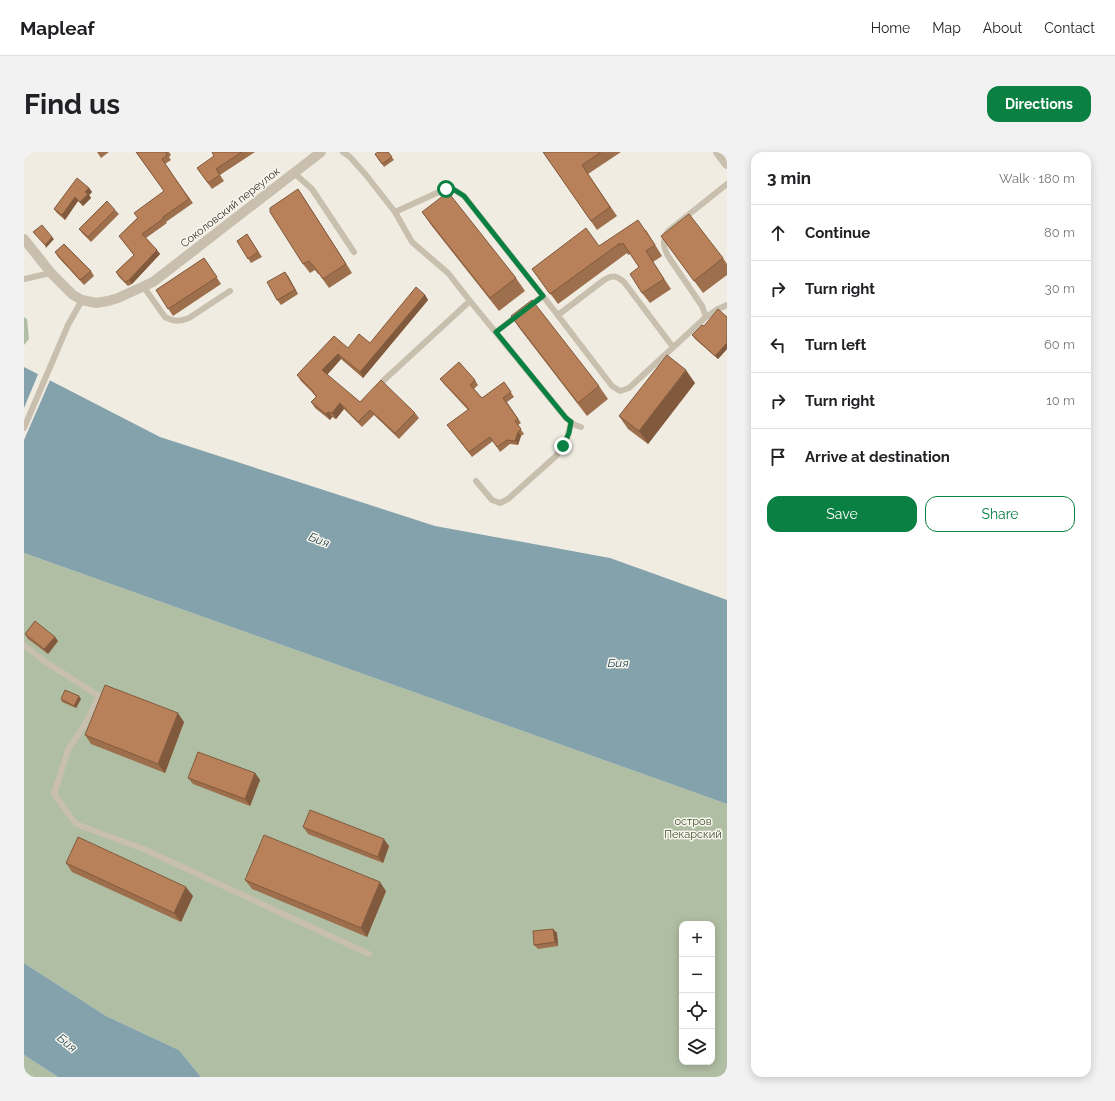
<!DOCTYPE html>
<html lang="en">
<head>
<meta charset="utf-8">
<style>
	:root { --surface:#fff; --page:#f2f2f2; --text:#202124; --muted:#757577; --line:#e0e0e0; --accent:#0b8043 }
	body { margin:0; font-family:Raleway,sans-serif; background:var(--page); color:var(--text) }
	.controls { position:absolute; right:12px; bottom:12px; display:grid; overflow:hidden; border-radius:8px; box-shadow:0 2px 10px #0003 }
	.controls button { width:36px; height:36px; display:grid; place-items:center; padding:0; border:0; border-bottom:1px solid var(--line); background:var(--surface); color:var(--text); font:20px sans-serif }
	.stop { position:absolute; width:12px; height:12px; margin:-9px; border:3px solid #0b8043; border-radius:50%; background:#fff }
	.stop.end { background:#0b8043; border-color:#fff; box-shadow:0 1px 4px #0008 }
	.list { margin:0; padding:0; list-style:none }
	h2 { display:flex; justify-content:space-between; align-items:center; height:52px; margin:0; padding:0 16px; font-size:17px }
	h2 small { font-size:13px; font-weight:400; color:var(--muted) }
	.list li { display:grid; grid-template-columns:26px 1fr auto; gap:12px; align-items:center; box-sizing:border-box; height:56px; padding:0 16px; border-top:1px solid var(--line) }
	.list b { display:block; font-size:15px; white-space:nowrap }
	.list em { font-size:13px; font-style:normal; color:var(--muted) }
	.actions { display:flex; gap:8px; padding:12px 16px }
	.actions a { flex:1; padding:9px 0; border:1px solid var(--accent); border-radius:12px; text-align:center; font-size:14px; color:var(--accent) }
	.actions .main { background:var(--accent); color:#fff }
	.icon { flex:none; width:22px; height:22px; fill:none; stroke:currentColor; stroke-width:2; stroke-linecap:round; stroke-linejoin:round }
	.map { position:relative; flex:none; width:703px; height:925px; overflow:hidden; border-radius:12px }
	header { display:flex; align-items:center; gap:24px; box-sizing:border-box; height:56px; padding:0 20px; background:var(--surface); border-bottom:1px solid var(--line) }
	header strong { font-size:19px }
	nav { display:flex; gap:22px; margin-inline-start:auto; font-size:14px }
	.intro { display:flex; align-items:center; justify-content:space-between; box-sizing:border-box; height:96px; padding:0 24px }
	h1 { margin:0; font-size:28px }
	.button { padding:10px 18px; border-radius:12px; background:var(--accent); color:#fff; font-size:14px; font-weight:700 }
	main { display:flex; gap:24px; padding:0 24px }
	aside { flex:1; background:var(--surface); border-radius:12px; box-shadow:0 2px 10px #0003 }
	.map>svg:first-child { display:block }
	.green { fill:#b0bea3; fill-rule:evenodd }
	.water { fill:#84a2ab }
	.pier { fill:#f1ece2 }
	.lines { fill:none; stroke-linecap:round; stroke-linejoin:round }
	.service { stroke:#c8bfae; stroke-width:6 }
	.minor { stroke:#c8bfae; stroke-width:10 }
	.wall { fill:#9e6f4d }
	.shaded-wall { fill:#815a3e }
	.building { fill:#b88159; stroke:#815a3e }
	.route { stroke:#0b8043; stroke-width:5 }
	.labels { text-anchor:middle; stroke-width:3; stroke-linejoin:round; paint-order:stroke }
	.street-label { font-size:11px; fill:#37322c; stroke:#f9f6ee }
	.park-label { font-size:11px; fill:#415332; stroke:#f9f6ee }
	.water-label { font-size:12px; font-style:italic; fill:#264954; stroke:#f9f6ee }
</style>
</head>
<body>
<header>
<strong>Mapleaf</strong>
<nav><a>Home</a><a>Map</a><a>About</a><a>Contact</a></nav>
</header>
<div class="intro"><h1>Find us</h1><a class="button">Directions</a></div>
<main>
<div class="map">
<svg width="703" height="925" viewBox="0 0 703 925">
	<rect width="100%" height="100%" fill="#f1ece2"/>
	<g class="green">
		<polygon points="0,165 3,167 5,187 0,193"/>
		<path d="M0 401 703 652V925H177L155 898 82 864 0 811ZM658 772H688V910H658Z"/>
		<polygon points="0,903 34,925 0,925"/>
	</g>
	<g class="water">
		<polygon points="0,215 136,285 411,374 586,406 703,448 703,652 0,401"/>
		<polygon points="0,811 82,864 155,898 177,925 34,925 0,903"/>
	</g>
	<polygon class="pier" points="15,220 27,226 0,288 0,256"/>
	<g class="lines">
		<g class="service">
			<polyline points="319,0 326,5 342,23 371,60 388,90 424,121 446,149 542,266 551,273 557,275"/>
			<polyline points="270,21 288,37 330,100"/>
			<polyline points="371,60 417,39 429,37 440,44 519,144"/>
			<polyline points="0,127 27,121"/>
			<path d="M119 134 141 165C149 170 156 170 165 166L206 139"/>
			<path d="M503 156 519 144 588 234 596 239 605 236 682 165 678 154 644 104C639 94 638 89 644 79L703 32"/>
			<path d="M534 163 580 128C589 122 593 124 600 130L649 195"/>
			<polyline points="682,165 694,157 703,153"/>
			<polyline points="472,180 495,162"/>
			<polyline points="359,229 446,149"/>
			<polyline points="0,276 44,173 58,148"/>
			<polyline points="452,329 468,348 476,351 484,347 532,304 543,287 547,270"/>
			<polyline points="0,493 20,509 75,544 63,569 44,598 30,642 52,672 122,698 345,802"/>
		</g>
		<g class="minor">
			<polyline points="694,0 703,12"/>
			<polyline points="0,87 27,121 49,143 58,148 72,151 84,149 94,146 129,130 297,0"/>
		</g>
	</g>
	<g class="wall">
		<polygon points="73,0 85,0 77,6"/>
		<polygon points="112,0 145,0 147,3 145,5 147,8 141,12 169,51 142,70 143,71 122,86 136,102 108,132 104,134 95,125 92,120 110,103 95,84 140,39"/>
		<polygon points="188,0 231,0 196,23 200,29 188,37 173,16 190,4"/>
		<polygon points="364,0 370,8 360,15 351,2"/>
		<polygon points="519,0 597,0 564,22 593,64 573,78"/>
		<polygon points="65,36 68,40 65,43 67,46 59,54 54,49 41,68 33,61 30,57"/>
		<polygon points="280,46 328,121 305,136 295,122 294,122 291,118 286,121 279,112"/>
		<polygon points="91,58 95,62 67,90 58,81 55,77"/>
		<polygon points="398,60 492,126 501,139 475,159 407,73"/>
		<polygon points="622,78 638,104 629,110 647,137 626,151 618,141 615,115 606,102 604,103 603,101 534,152 508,117"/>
		<polygon points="223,82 238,105 227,111 213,89"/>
		<polygon points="637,84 699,106 703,112 703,123 679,141"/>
		<polygon points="31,100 67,119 70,124 60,133 34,105"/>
		<polygon points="180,106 197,132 149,164 132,138"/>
		<polygon points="264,124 274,142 257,153 253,148"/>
		<polygon points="401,143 404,148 339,226 317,207 303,223 336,250 391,261 395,266 375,287 350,263 338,275 320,257 312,267 308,265 306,268 291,256 287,250 292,245 289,241 277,229 273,223 324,196 346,191"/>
		<polygon points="487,164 575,234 584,247 563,264 496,177"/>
		<polygon points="703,165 703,197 694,207 671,187 668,183 680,174"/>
		<polygon points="416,227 451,228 454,233 450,237 458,246 480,230 490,245 483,250 497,271 494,273 500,282 497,284 494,293 486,292 476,300 469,289 448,305 423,273 444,258 420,232"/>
		<polygon points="671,231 624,292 604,277 595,264"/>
		<polygon points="1,482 31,485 34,489 24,502 4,487"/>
		<polygon points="37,547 57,547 52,556 38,550"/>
		<polygon points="160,570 141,621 67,592 61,583"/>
		<polygon points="231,621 236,628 226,654 169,632 164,626"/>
		<polygon points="279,675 365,694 359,711 284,682"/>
		<polygon points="42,711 169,744 157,770 48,720"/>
		<polygon points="221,728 362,739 343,785 228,737"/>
		<polygon points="529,777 533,781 534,794 514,797 510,793"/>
	</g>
	<g class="shaded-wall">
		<polygon points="65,36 68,40 65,43 67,46 59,54 56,50 61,40"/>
		<polygon points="274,37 280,46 328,121 322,112"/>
		<polygon points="51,45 54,49 41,68 38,63"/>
		<polygon points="28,85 30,87 22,96 21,93"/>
		<polygon points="133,98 136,102 108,132 105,128"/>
		<polygon points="261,120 264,124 274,142 271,138"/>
		<polygon points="401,143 404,148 339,226 336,220"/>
		<polygon points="703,191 703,197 694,207 691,204"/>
		<polygon points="314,202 317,207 302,224 298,218"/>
		<polygon points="662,218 671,231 624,292 615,279"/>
		<polygon points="316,251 320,257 312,267 308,261"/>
		<polygon points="304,260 308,265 306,268 302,262"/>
		<polygon points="494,280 497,284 494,293 491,289"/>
		<polygon points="31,485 34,489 24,502 20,497"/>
		<polygon points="55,544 57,547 52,556 50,554"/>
		<polygon points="154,561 160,570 141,621 134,612"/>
		<polygon points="231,621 236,628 226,654 221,647"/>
		<polygon points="360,687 365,694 359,711 354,705"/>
		<polygon points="356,730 362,739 343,785 337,776"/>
		<polygon points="162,735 169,744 157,770 150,761"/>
		<polygon points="529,777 533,781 534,794 531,790"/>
	</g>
	<g class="building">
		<polygon points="112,0 142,0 143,3 138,7 165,47 139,65 139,67 118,82 133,98 105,128 101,130 92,120 110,103 95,84 114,66 110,61 140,39"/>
		<polygon points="188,0 218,0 192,17 196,23 184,31 173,16 190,4"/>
		<polygon points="354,0 364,0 368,5 358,12 351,2"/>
		<polygon points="519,0 577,0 558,13 586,55 567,69"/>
		<polygon points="53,26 65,36 61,40 64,42 56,50 51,45 38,63 30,57"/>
		<polygon points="274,37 322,112 299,127 289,113 288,113 285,109 279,112 246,60 246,56"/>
		<polygon points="424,40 492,126 466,146 398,60"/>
		<polygon points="83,49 91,58 64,85 55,77"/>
		<polygon points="665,62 699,106 670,129 637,84"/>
		<polygon points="614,68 631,93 622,99 640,127 618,141 606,122 615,115 599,91 597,93 596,91 526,142 508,117 562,76 575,94"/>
		<polygon points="18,73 28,85 21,93 9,80"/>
		<polygon points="223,82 234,100 224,107 213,89"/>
		<polygon points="40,92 67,119 56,128 31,100"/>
		<polygon points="180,106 193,125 144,157 132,138"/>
		<polygon points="261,120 271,138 253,148 243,130"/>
		<polygon points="392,135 401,143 336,220 314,202 298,218 336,250 357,228 391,261 371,281 346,258 334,270 316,251 308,261 304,260 302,262 287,250 293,244 289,241 290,240 273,223 310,184 324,196 335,182 346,191"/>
		<polygon points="508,148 575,234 554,251 487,164"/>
		<polygon points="694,157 703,165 703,191 691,204 668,183 678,173 680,174"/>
		<polygon points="643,203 662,218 615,279 595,264"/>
		<polygon points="435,210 451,228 446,233 458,246 480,230 487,240 479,246 494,267 491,269 497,277 494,280 491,289 483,288 473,295 466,285 445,300 423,273 445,257 416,227"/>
		<polygon points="11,469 31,485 20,497 1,482"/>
		<polygon points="81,533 154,561 134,612 61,583"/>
		<polygon points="41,538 55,544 50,554 37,547"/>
		<polygon points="174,600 231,621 221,647 164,626"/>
		<polygon points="286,658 360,687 354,705 279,675"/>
		<polygon points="240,683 356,730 337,776 221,728"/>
		<polygon points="54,685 162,735 150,761 42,711"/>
		<polygon points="529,777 531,790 510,793 509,779"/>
	</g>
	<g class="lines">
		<polyline class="route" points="422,37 429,37 440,44 519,144 472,180 542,266 547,270 545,281 539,294"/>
	</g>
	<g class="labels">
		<g class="street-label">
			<text transform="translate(206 55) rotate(-38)" y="4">Соколовский переулок</text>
		</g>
		<g class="park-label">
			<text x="669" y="673">остров<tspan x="669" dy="13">Пекарский</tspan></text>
		</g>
		<g class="water-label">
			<text transform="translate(295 388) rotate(20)" y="4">Бия</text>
			<text x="594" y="515">Бия</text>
			<text transform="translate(43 891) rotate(38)" y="4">Бия</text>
		</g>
	</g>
</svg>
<div class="controls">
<button>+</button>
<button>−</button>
<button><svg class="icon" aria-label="locate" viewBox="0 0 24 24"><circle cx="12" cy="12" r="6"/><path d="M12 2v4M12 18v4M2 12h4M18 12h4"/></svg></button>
<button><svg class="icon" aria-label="layers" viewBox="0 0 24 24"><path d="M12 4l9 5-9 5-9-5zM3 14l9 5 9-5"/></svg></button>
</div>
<div class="stop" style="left:422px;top:37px"></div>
<div class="stop end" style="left:539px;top:294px"></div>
</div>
<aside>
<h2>3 min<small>Walk · 180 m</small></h2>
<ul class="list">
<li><svg class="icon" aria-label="ahead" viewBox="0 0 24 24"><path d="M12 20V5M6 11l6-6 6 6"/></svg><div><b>Continue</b></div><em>80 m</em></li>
<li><svg class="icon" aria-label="right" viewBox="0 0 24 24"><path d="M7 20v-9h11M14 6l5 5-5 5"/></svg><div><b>Turn right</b></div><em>30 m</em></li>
<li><svg class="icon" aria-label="left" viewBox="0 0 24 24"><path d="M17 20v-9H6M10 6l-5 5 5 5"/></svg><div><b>Turn left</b></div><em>60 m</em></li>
<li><svg class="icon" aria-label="right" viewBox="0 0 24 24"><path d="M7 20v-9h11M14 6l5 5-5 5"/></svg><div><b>Turn right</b></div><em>10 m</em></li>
<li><svg class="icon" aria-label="arrive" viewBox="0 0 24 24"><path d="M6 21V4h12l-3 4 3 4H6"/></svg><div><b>Arrive at destination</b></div></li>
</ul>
<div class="actions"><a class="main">Save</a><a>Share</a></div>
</aside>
</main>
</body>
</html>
